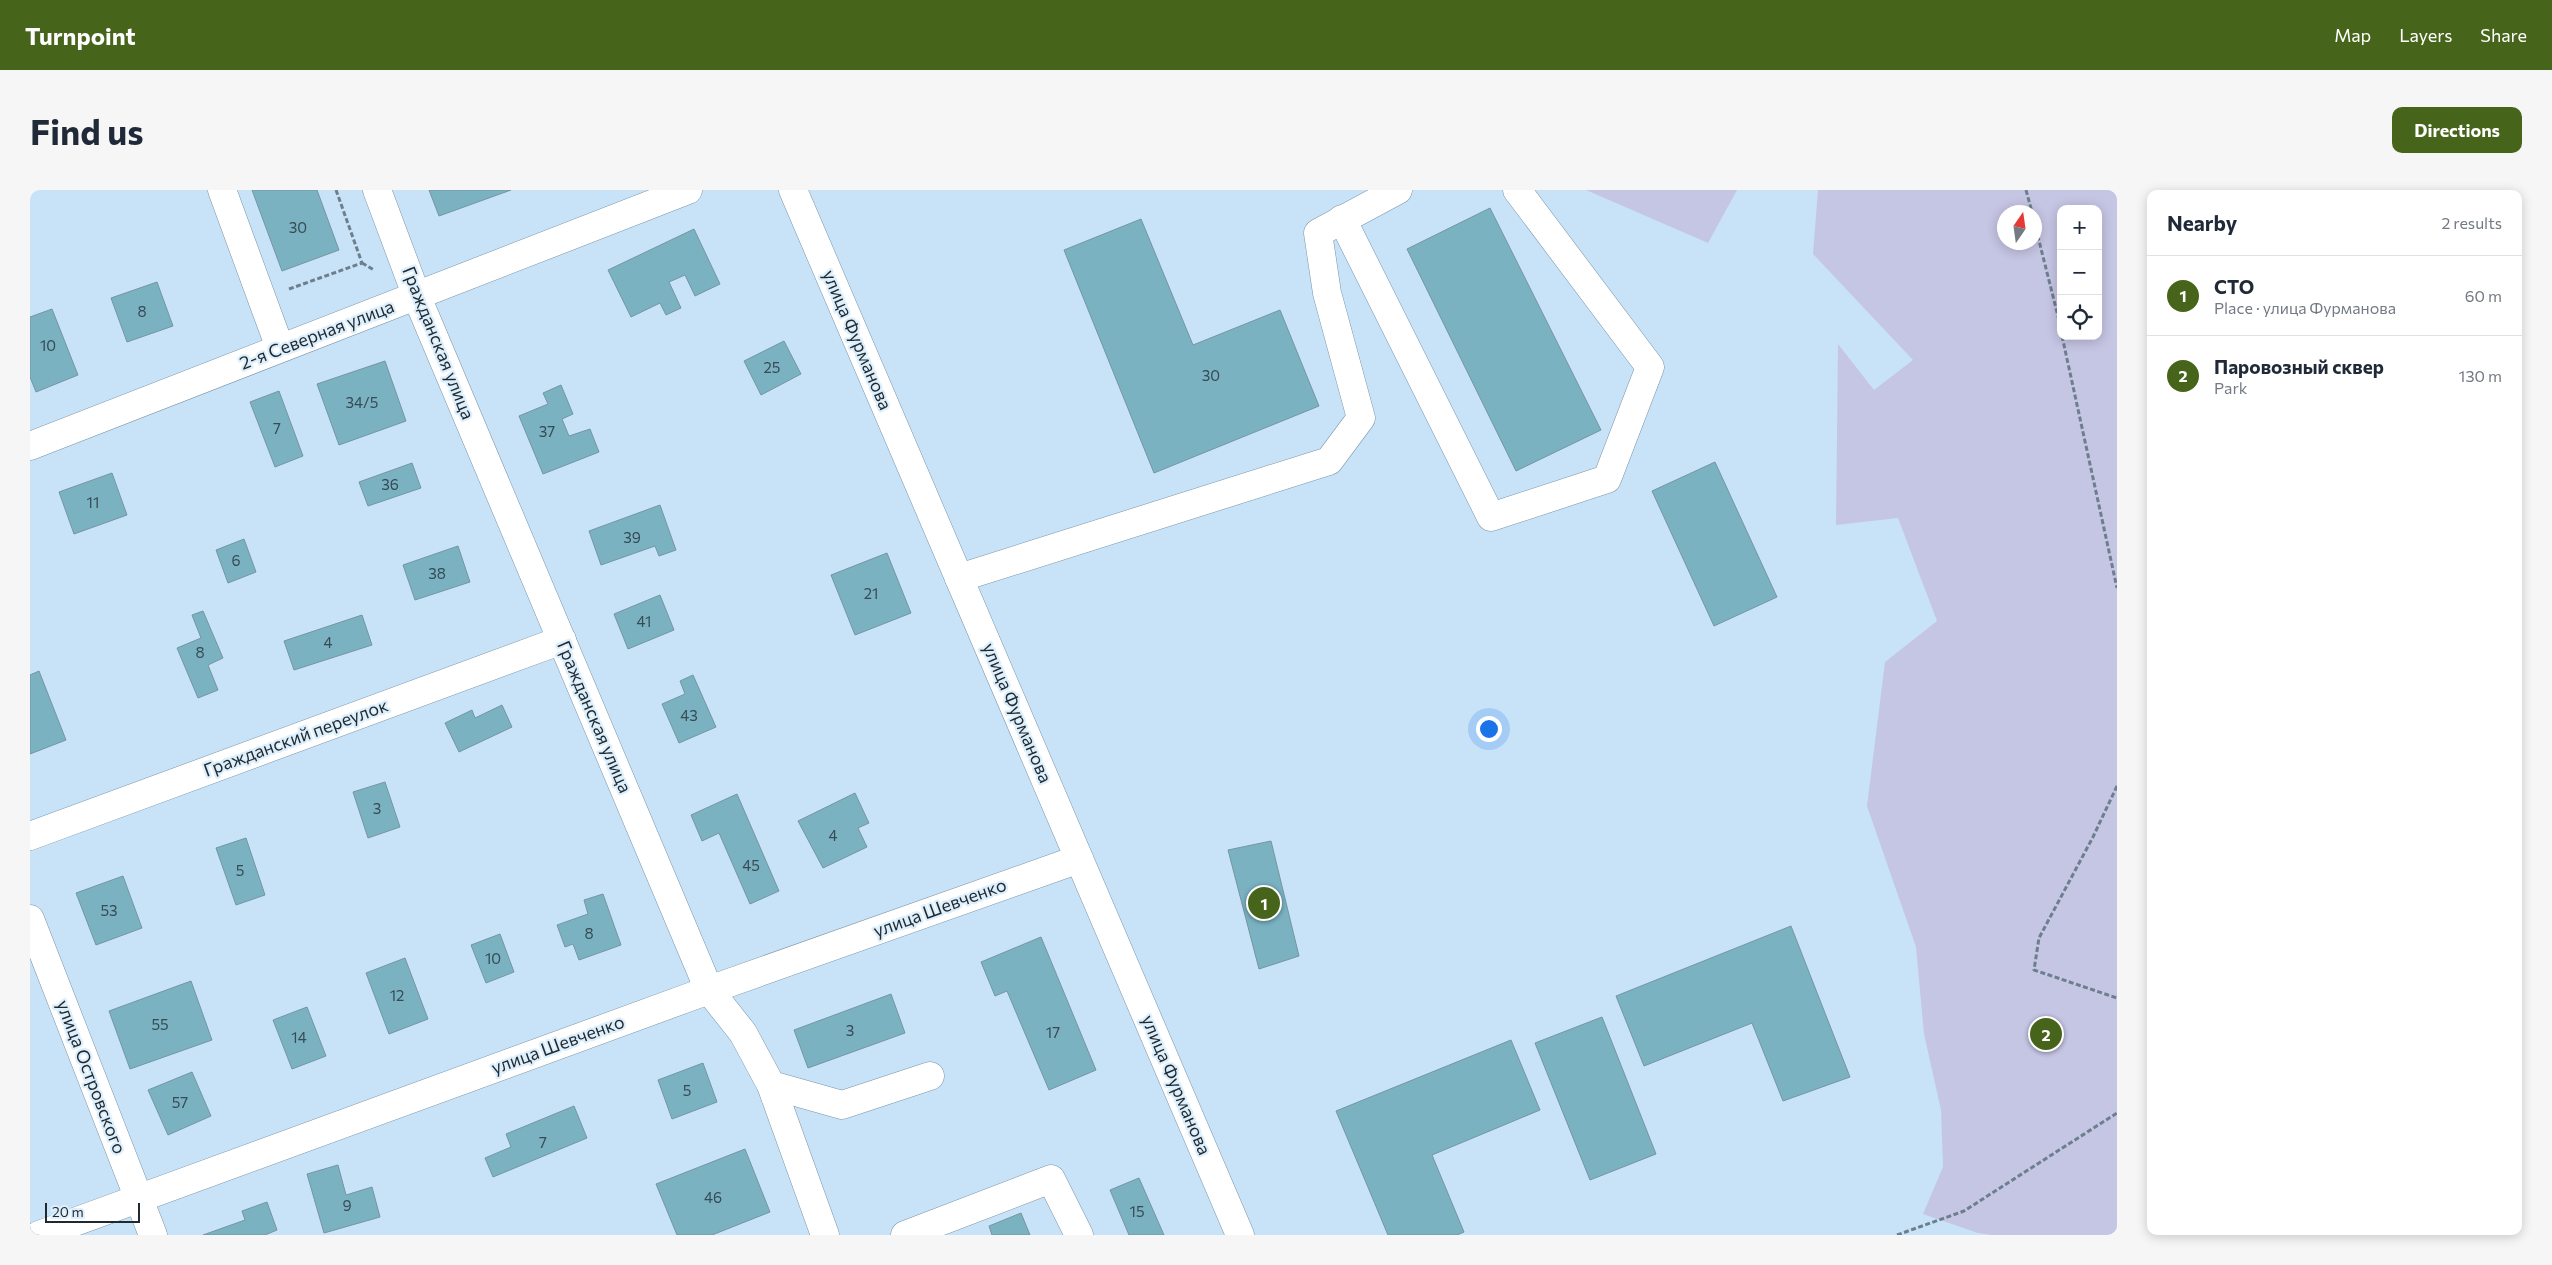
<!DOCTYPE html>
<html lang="en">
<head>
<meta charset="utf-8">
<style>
	:root { --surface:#fff; --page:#f6f6f7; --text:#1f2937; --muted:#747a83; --line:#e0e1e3; --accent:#47651a }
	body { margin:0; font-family:Commissioner,sans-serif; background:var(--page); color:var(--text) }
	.controls { position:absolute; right:15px; top:15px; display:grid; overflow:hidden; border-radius:10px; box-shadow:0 2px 12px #0003 }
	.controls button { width:45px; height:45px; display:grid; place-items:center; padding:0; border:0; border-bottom:1px solid var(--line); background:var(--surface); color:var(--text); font:25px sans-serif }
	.compass { position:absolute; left:1967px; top:15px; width:45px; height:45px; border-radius:50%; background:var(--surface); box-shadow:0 2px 12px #0003; rotate:13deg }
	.scale { position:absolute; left:15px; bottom:12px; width:95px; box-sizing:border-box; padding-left:5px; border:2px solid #1f2931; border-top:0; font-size:14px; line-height:18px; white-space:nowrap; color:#1f2931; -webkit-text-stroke:4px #deeffc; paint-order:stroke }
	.you { position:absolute; left:1458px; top:538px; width:18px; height:18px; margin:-12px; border:4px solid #fff; border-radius:50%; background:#1a73e8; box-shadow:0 0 0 8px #1a73e833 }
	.badge { display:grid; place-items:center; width:32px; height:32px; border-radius:50%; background:var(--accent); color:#fff; font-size:16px; font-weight:700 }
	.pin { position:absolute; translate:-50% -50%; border:2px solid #fff; box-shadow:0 1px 5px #0006 }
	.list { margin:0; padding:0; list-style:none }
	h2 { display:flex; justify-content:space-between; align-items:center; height:65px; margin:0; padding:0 20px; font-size:21px }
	h2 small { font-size:16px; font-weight:400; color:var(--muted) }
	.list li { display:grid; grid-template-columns:32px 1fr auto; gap:15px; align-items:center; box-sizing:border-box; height:80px; padding:0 20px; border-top:1px solid var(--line) }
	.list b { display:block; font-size:19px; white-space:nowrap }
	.list p { margin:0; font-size:16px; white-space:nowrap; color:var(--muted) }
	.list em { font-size:16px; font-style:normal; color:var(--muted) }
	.icon { flex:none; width:28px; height:28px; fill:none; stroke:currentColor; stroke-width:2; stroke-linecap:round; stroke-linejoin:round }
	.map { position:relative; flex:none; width:2087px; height:1045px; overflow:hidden; border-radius:10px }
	header { display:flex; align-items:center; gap:30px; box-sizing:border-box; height:70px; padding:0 25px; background:var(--accent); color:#fff }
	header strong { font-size:24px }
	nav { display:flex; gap:28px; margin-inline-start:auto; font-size:18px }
	.intro { display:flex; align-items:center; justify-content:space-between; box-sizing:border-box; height:120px; padding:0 30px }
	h1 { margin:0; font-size:35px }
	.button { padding:12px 22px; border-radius:10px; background:var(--accent); color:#fff; font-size:18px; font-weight:700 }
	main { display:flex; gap:30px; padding:0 30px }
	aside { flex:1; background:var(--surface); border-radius:10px; box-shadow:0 2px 12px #0003 }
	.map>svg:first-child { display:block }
	.green { fill:#c5c5e4; fill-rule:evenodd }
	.building { fill:#7ab2c2; stroke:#7496a0 }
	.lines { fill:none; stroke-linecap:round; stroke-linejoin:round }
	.minor-casing { stroke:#7b95a8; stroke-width:29 }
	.path { stroke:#6d7f8d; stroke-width:3; stroke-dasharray:5 2.5; stroke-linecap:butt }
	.minor { stroke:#fff; stroke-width:28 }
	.labels { text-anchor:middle; stroke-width:4.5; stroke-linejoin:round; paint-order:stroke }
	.number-label { font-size:15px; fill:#364b55 }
	.street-label { font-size:18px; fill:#1f2931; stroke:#deeffc }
</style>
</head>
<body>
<header>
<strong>Turnpoint</strong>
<nav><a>Map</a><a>Layers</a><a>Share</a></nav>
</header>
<div class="intro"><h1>Find us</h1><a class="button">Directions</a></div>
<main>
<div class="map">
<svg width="2087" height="1045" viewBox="0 0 2087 1045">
	<rect width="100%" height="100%" fill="#c8e3f8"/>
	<g class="green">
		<polygon points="1556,0 1707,0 1678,53"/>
		<path d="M1788 0H2087V1045H1962L1948 1043 1893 1024 1913 977 1911 920 1894 844 1886 757 1837 616 1855 472 1907 431 1868 328 1806 335 1808 154 1844 200 1883 170 1783 64ZM2031 19H2068V146H2031ZM2004 22V52H1974V22Z"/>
	</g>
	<g class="building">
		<polygon points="222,0 287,0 309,60 252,81"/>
		<polygon points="399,0 481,0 409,26"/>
		<polygon points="1460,18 1571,240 1486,281 1377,59"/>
		<polygon points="1111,29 1163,155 1250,120 1289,216 1124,283 1034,60"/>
		<polygon points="664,39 690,94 665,106 655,85 639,92 651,118 636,125 630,113 601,127 578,80"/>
		<polygon points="127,92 143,136 97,152 81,108"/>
		<polygon points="22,119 48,185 6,202 0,187 0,127"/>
		<polygon points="754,151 771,184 731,205 714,171"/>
		<polygon points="355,171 376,231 309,255 287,194"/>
		<polygon points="531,195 543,224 532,229 539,246 560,239 569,262 513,284 489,226 518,214 513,203"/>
		<polygon points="249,201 273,266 245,277 220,212"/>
		<polygon points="1685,272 1747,407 1684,436 1622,301"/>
		<polygon points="382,273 391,298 338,316 329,292"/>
		<polygon points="82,283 97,325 44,344 29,302"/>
		<polygon points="630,315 646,360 629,366 625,356 571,375 559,341"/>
		<polygon points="214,349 226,382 198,393 186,360"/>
		<polygon points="428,356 440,392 385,410 373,375"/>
		<polygon points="857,363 881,423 825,445 801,385"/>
		<polygon points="630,405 644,440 598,459 584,424"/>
		<polygon points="173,421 193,468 178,475 188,500 168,508 147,458 171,448 162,425"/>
		<polygon points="332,425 342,455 264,480 254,451"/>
		<polygon points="9,481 36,550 0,564 0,485"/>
		<polygon points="663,485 686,537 649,553 632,514 655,504 650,491"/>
		<polygon points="472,515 482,537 429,562 415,533 442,520 445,528"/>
		<polygon points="355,592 370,637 338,648 323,602"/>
		<polygon points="825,603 839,633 828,638 837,657 793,678 768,631"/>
		<polygon points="707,604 749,701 720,714 689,643 672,651 661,625"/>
		<polygon points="216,648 235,705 206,715 186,658"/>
		<polygon points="1241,651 1269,766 1229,779 1198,660"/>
		<polygon points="93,686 112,738 66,755 46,703"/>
		<polygon points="573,704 591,755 549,770 543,754 535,757 527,735 558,724 554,710"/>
		<polygon points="1761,736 1820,887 1753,911 1722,833 1614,876 1586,806"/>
		<polygon points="470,744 484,782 456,793 441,755"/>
		<polygon points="1011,747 1066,880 1019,900 977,801 965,806 951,772"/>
		<polygon points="375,768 398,829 359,844 336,783"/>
		<polygon points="161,791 182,850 100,879 79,821"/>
		<polygon points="861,804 875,843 778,878 764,840"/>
		<polygon points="277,817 296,866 262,879 243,830"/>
		<polygon points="1572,827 1626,964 1560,990 1505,853"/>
		<polygon points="1481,850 1510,920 1402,965 1434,1042 1427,1045 1358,1045 1306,921"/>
		<polygon points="673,873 687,912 642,929 628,890"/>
		<polygon points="162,882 181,926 138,945 118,900"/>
		<polygon points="544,916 557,948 463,987 455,968 481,957 476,944"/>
		<polygon points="715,959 740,1022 682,1045 647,1045 626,994"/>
		<polygon points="308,975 316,1005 342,997 350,1027 294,1043 277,984"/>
		<polygon points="1109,988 1134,1045 1099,1045 1080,1000"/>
		<polygon points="237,1012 247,1040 235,1045 173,1045 215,1030 212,1021"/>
		<polygon points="991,1023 1000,1045 962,1045 959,1036"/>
	</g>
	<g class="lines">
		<defs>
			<g id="minor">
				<polyline points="192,0 250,158"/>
				<polyline points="347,0 387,107 679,800 713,843 741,895 795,1045"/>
				<polyline points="763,0 1210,1045"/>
				<polyline points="1312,29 1461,327 1577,289 1620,177 1487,0"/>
				<polyline points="0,256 658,0"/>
				<polyline points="929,388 1299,271 1331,228 1297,103 1288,43 1368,0"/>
				<polyline points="0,646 532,450"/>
				<polyline points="0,729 123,1045"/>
				<polyline points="741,895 812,915 900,886"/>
				<polyline points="9,1045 679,800 1049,669"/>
				<polyline points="875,1045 1021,989 1049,1045"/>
			</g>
		</defs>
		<use href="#minor" class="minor-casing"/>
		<g class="path">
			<polyline points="1996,0 2002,22"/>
			<polyline points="2004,31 2031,138"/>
			<polyline points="332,73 344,80"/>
			<polyline points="259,99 332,73 306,0"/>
			<polyline points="2032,146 2087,398"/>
			<polyline points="2087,596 2063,647 2009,748 2004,780 2087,808"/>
			<polyline points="1867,1045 1934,1021 2087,923"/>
		</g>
		<use href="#minor" class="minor"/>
	</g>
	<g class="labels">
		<g class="number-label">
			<text x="268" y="43">30</text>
			<text x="112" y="127">8</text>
			<text x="18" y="161">10</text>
			<text x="742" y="183">25</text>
			<text x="1181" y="191">30</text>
			<text x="332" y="218">34/5</text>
			<text x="247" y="244">7</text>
			<text x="517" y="247">37</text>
			<text x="360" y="300">36</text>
			<text x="63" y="318">11</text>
			<text x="602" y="353">39</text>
			<text x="206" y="376">6</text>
			<text x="407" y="389">38</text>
			<text x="841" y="409">21</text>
			<text x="614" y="437">41</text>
			<text x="298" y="458">4</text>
			<text x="170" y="468">8</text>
			<text x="659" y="531">43</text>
			<text x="347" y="624">3</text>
			<text x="803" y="651">4</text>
			<text x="721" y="681">45</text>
			<text x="210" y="686">5</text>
			<text x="79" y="726">53</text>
			<text x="559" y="749">8</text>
			<text x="463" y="774">10</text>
			<text x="367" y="811">12</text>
			<text x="130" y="840">55</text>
			<text x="820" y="846">3</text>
			<text x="1023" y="848">17</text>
			<text x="269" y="853">14</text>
			<text x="657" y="906">5</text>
			<text x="150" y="918">57</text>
			<text x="513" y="958">7</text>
			<text x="683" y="1013">46</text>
			<text x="317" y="1021">9</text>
			<text x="1107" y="1027">15</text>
		</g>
		<g class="street-label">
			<text transform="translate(287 145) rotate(-21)" y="6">2-я Северная улица</text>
			<text transform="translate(827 150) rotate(67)" y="6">улица Фурманова</text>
			<text transform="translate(408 153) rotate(68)" y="6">Гражданская улица</text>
			<text transform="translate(987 523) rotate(67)" y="6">улица Фурманова</text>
			<text transform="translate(564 527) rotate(67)" y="6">Гражданская улица</text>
			<text transform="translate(266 548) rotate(-20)" y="6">Гражданский переулок</text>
			<text transform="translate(910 718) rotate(-20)" y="6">улица Шевченко</text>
			<text transform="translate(528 855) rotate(-20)" y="6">улица Шевченко</text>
			<text transform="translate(61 887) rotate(69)" y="6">улица Островского</text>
			<text transform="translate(1146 895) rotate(67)" y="6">улица Фурманова</text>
		</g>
	</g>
</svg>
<div class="controls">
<button>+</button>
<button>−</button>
<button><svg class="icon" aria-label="locate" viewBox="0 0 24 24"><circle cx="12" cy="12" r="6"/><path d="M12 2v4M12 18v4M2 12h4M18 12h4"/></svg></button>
</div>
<svg class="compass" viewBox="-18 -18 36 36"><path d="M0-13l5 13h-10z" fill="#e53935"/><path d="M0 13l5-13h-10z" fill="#747a83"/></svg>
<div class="scale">20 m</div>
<div class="you"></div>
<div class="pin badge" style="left:1234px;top:713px">1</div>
<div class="pin badge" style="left:2016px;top:844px">2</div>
</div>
<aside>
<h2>Nearby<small>2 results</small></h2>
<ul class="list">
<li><span class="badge">1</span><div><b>СТО</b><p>Place · улица Фурманова</p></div><em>60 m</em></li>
<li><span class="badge">2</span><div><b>Паровозный сквер</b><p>Park</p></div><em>130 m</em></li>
</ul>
</aside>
</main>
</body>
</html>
